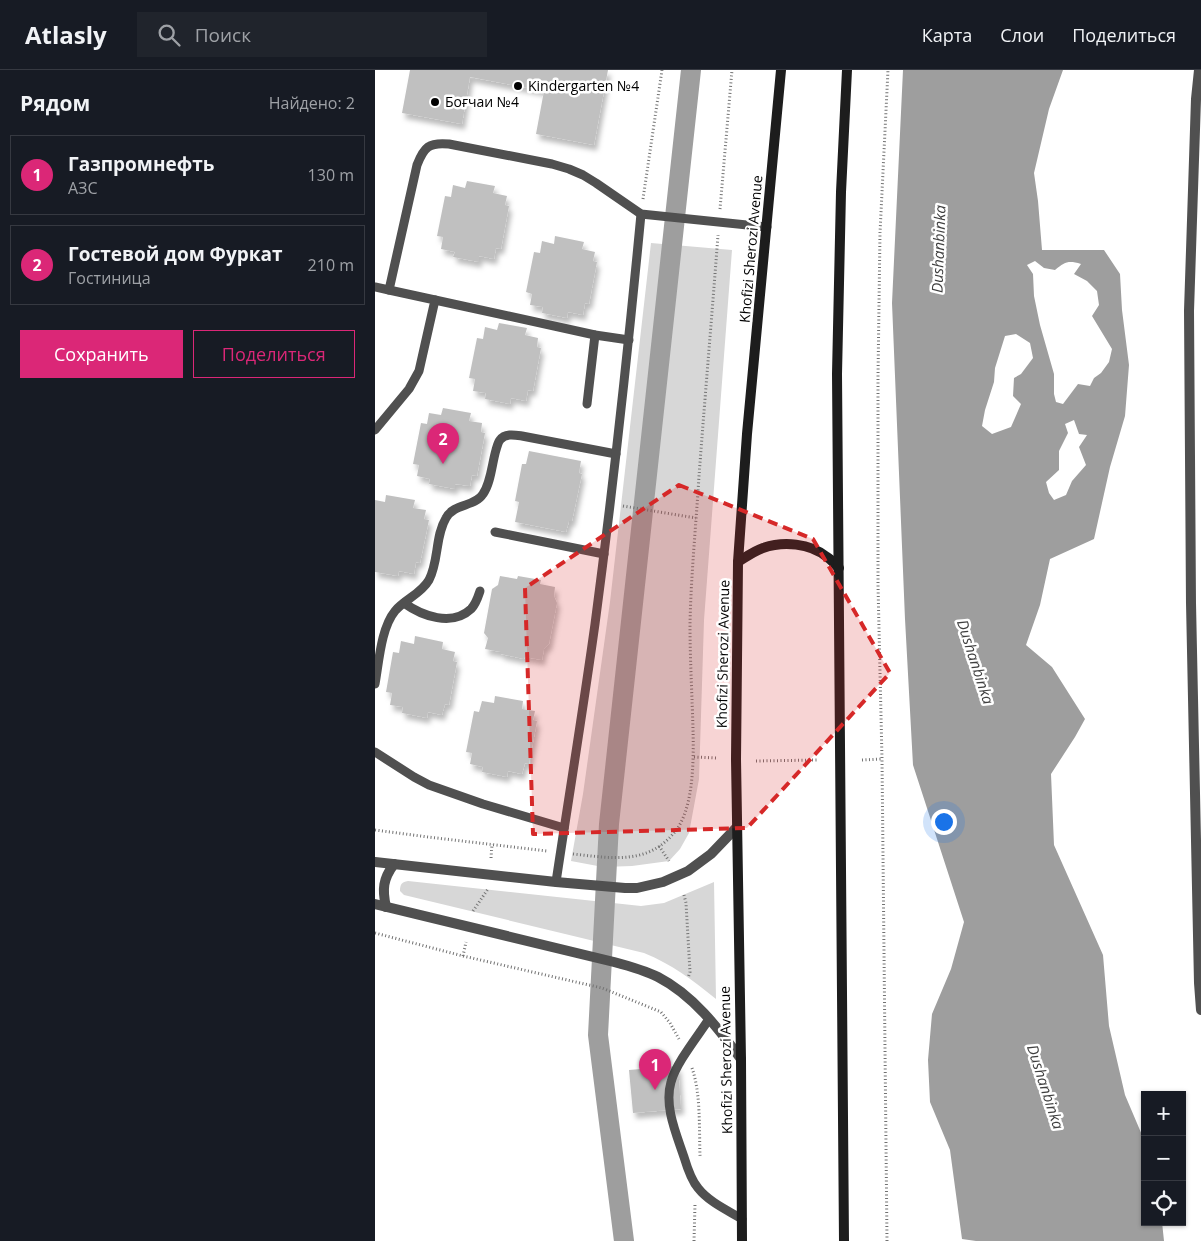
<!DOCTYPE html>
<html lang="ru">
<head>
<meta charset="utf-8">
<style>
	:root { --surface:#171b24; --page:#20242c; --text:#f1f3f6; --muted:#9ea1a6; --line:#363941; --accent:#db2777 }
	body { margin:0; font-family:"Open Sans",sans-serif; background:var(--page); color:var(--text) }
	.controls { position:absolute; right:15px; bottom:15px; display:grid; overflow:hidden; border-radius:0px; box-shadow:0 1px 4px #0004 }
	.controls button { width:45px; height:45px; display:grid; place-items:center; padding:0; border:0; border-bottom:1px solid var(--line); background:var(--surface); color:var(--text); font:25px sans-serif }
	.you { position:absolute; left:568px; top:751px; width:18px; height:18px; margin:-12px; border:4px solid #fff; border-radius:50%; background:#1a73e8; box-shadow:0 0 0 8px #1a73e833 }
	.badge { display:grid; place-items:center; width:32px; height:32px; border-radius:50%; background:var(--accent); color:#fff; font-size:16px; font-weight:700 }
	.pin { position:absolute; translate:-50% -41px; filter:drop-shadow(0 1px 2px #0008) }
	.pin::after { content:''; position:absolute; top:26px; width:18px; height:15px; background:inherit; clip-path:polygon(0 0,100% 0,50% 100%) }
	.list { margin:0; padding:0; list-style:none }
	h2 { display:flex; justify-content:space-between; align-items:center; height:65px; margin:0; padding:0 20px; font-size:21px }
	h2 small { font-size:16px; font-weight:400; color:var(--muted) }
	.list li { display:grid; grid-template-columns:32px 1fr auto; gap:15px; align-items:center; box-sizing:border-box; height:80px; margin:0 10px 10px; padding:0 10px; border:1px solid var(--line); border-radius:0px }
	.list b { display:block; font-size:19px; white-space:nowrap }
	.list p { margin:0; font-size:16px; white-space:nowrap; color:var(--muted) }
	.list em { font-size:16px; font-style:normal; color:var(--muted) }
	.actions { display:flex; gap:10px; padding:15px 20px }
	.actions a { flex:1; padding:11px 0; border:1px solid var(--accent); border-radius:0px; text-align:center; font-size:18px; color:var(--accent) }
	.actions .main { background:var(--accent); color:#fff }
	.icon { flex:none; width:28px; height:28px; fill:none; stroke:currentColor; stroke-width:2; stroke-linecap:round; stroke-linejoin:round }
	.map { position:relative; flex:none; width:826px; height:1171px; overflow:hidden }
	header { display:flex; align-items:center; gap:30px; box-sizing:border-box; height:70px; padding:0 25px; background:var(--surface); border-bottom:1px solid var(--line) }
	header strong { font-size:24px }
	nav { display:flex; gap:28px; margin-inline-start:auto; font-size:18px }
	.search { width:350px; height:45px; background:var(--page); display:flex; align-items:center; gap:12px; box-sizing:border-box; padding:0 18px; border-radius:0px; color:var(--muted); font-size:19px }
	main { display:flex }
	aside { flex:1; background:var(--surface) }
	.map>svg:first-child { display:block }
	.green { fill:#d7d7d7 }
	.water { fill:#9e9e9e; fill-rule:evenodd }
	.lines { fill:none; stroke-linecap:round; stroke-linejoin:round }
	.canal { stroke:#9e9e9e; stroke-width:20 }
	.building { fill:#c0c0c0; filter:url(#shadow) }
	.path { stroke:#727272; stroke-width:3; stroke-dasharray:1 2.5; stroke-linecap:butt }
	.lane { stroke:#505050; stroke-width:9 }
	.street { stroke:#505050; stroke-width:10 }
	.secondary { stroke:#1d1d1d; stroke-width:10 }
	.marked { fill:#d62828; fill-opacity:0.2; stroke:#d62828; stroke-width:4; stroke-dasharray:10 6; stroke-linejoin:round }
	.poi-dot { fill:#000; stroke:#fff; stroke-width:2 }
	.labels { text-anchor:middle; stroke-width:5; stroke-linejoin:round; paint-order:stroke }
	.poi-label { font-size:14px; fill:#000; stroke:#fff; text-anchor:start }
	.street-label { font-size:14px; fill:#000; stroke:#fff }
	.water-label { font-size:15px; font-style:italic; fill:#3f3f3f; stroke:#fff }
</style>
</head>
<body>
<header>
<strong>Atlasly</strong>
<div class="search"><svg class="icon" aria-label="search" viewBox="0 0 24 24"><circle cx="10" cy="10" r="6"/><path d="M15 15l6 6"/></svg>Поиск</div>
<nav><a>Карта</a><a>Слои</a><a>Поделиться</a></nav>
</header>
<main>
<aside>
<h2>Рядом<small>Найдено: 2</small></h2>
<ul class="list">
<li><span class="badge">1</span><div><b>Газпромнефть</b><p>АЗС</p></div><em>130 m</em></li>
<li><span class="badge">2</span><div><b>Гостевой дом Фуркат</b><p>Гостиница</p></div><em>210 m</em></li>
</ul>
<div class="actions"><a class="main">Сохранить</a><a>Поделиться</a></div>
</aside>
<div class="map">
<svg width="826" height="1171" viewBox="0 0 826 1171">
	<defs>
		<filter id="shadow"><feDropShadow dx="3" dy="5.5" stdDeviation="2.5" flood-color="#0004"/></filter>
	</defs>
	<rect width="100%" height="100%" fill="#fff"/>
	<g class="green">
		<polygon points="276,173 357,180 329,550 324,709 314,763 305,779 294,791 257,796 228,797 196,791 208,724 235,532"/>
		<path d="M33 811 266 836 289 833 339 812 341 929C316 909 298 895 269 883L29 825 25 821C25 814 27 812 33 811Z"/>
	</g>
	<path class="water" d="M528 0H688L674 39 659 103 663 131 667 180H729L745 204 747 240 754 295 750 346 735 397 719 469 675 489 665 535 651 575 677 597 710 649 700 667 676 704 679 775 728 885 734 956 750 1025 770 1072V1152H787L789 1171H601L587 1169 575 1080 555 1032 553 990 557 944 576 899 589 852 538 695 530 549 517 233ZM660 191 669 198 680 200C690 192 693 190 706 194L699 204 712 211 722 221 724 235 717 246 737 279 734 292 726 303 719 308 715 316 703 314 688 334 681 332 679 324V304L665 255 659 226 658 204 652 195ZM641 264 655 273 658 288 646 304 639 308 638 326 646 334 636 357 617 364 607 356 610 340 619 312 620 298 630 266ZM699 350 704 364 712 365 704 377 711 395 697 411 691 425 679 430 674 423 671 412 684 400V381L693 363 690 354Z"/>
	<g class="lines">
		<polyline class="canal" points="249,1171 223,965 234,754 316,0"/>
	</g>
	<g class="building">
		<polygon points="35,0 233,0 219,75 161,64 169,21 95,7 87,54 27,43"/>
		<polygon points="92,111 120,116 118,123 132,126 130,135 134,136 126,179 121,178 119,189 104,186 104,192 78,187 80,182 66,179 68,167 62,166 70,126 76,127 78,115 90,118"/>
		<polygon points="180,166 209,172 207,179 220,182 218,191 222,192 214,234 210,233 208,245 193,242 192,248 167,243 168,237 155,235 157,224 151,222 159,182 165,183 167,171 179,174"/>
		<polygon points="124,253 152,258 150,265 163,268 162,277 166,278 158,321 153,320 151,331 136,328 135,334 110,329 111,323 98,321 100,309 94,308 102,268 108,269 110,257 122,260"/>
		<polygon points="68,338 96,343 94,351 107,353 106,362 110,363 102,406 97,405 95,416 80,414 80,419 54,414 55,409 42,406 44,395 38,394 46,353 52,354 54,343 66,345"/>
		<polygon points="154,381 206,391 204,403 207,404 197,451 194,451 191,462 140,452 144,432 140,431 147,394 151,394"/>
		<polygon points="11,425 40,430 38,438 51,440 49,449 54,450 45,493 41,492 39,504 24,501 23,506 0,502 0,430 10,432"/>
		<polygon points="125,506 142,509 143,506 166,510 165,514 180,517 179,526 182,533 174,574 169,579 167,590 150,587 149,589 126,584 126,582 110,579 113,568 109,563 117,519 123,515"/>
		<polygon points="40,566 68,572 67,579 80,582 78,591 82,592 74,635 70,634 67,645 53,642 52,648 27,643 28,637 15,635 17,623 11,622 18,582 24,583 26,571 39,574"/>
		<polygon points="120,626 148,631 147,639 160,641 158,650 162,651 154,694 150,693 147,704 133,701 132,707 107,702 108,697 95,694 97,683 91,682 99,641 104,642 107,631 119,633"/>
		<polygon points="303,996 306,1039 258,1043 254,1000"/>
	</g>
	<g class="lines">
		<g class="path">
			<polyline points="268,129 287,0"/>
			<polyline points="345,139 357,0"/>
			<polyline points="248,436 321,448"/>
			<polyline points="319,687 342,688"/>
			<polyline points="487,690 507,689"/>
			<polyline points="381,691 444,690"/>
			<polyline points="0,760 53,767 172,781"/>
			<polyline points="284,776 294,791"/>
			<path d="M198 784C237 788 275 796 302 759 323 729 318 665 317 629 316 604 315 579 315 554 316 505 321 455 324 406 330 326 337 245 343 165"/>
			<polyline points="116,788 117,774"/>
			<polyline points="309,825 311,833 315,902 313,908"/>
			<polyline points="98,841 113,819"/>
			<polyline points="0,863 88,886 227,918 286,942 295,953 304,969"/>
			<polyline points="88,886 91,872"/>
			<path d="M317 998C326 1024 324 1058 325 1086"/>
			<polyline points="319,1171 320,1134"/>
			<polyline points="512,1171 507,689 503,515 503,306 505,163 513,0"/>
		</g>
		<g class="lane">
			<polyline points="0,217 14,220"/>
			<polyline points="60,230 220,265 254,270"/>
			<polyline points="212,334 220,265"/>
			<path d="M0 360 34 319 44 301 60 230 14 220 42 95C49 77 54 72 74 74L177 94 194 99 208 105 221 113 266 144 392 157"/>
			<polyline points="120,462 229,484"/>
			<path d="M29 533C47 546 77 557 96 539 101 534 103 527 105 521"/>
			<path d="M0 614C4 592 6 558 20 541 30 529 46 524 54 510 64 491 60 466 71 448 79 433 100 437 108 424 116 413 117 393 121 380 122 377 123 372 125 370 130 363 140 365 147 366L241 384"/>
			<polyline points="0,682 39,707 54,715 108,734 189,758"/>
			<path d="M181 812C194 726 208 640 220 554 238 418 253 281 266 144"/>
			<path d="M334 949C323 966 301 993 296 1012 289 1036 301 1063 309 1087 312 1097 316 1110 323 1118 334 1132 352 1140 367 1149"/>
		</g>
		<g class="street">
			<polyline points="824,0 821,29 814,241 816,533 824,913 826,940"/>
			<polyline points="0,792 181,812 250,818 262,818 288,812 313,801 336,784 361,758"/>
			<path d="M0 834 239 892C254 896 269 900 283 907 318 925 343 958 366 989"/>
			<path d="M11 837C7 819 8 809 19 794"/>
		</g>
		<g class="secondary">
			<path d="M363 492C371 487 379 481 388 478 408 471 435 473 452 487 457 490 460 495 464 498"/>
			<polyline points="367,1171 366,989 361,689 363,492 372,364 406,0"/>
			<polyline points="469,1171 462,304 466,122 472,0"/>
		</g>
	</g>
	<path class="marked" d="M304 415 438 469 515 603 372 758 158 764 150 518Z"/>
	<g class="poi-dot">
		<circle cx="143" cy="16" r="5"/>
		<circle cx="60" cy="32" r="5"/>
	</g>
	<g class="labels">
		<g class="poi-label">
			<text x="153" y="21">Kindergarten №4</text>
			<text x="70" y="37">Боғчаи №4</text>
		</g>
		<g class="street-label">
			<text transform="translate(376 179) rotate(-85)" y="5">Khofizi Sherozi Avenue</text>
			<text transform="translate(348 584) rotate(-89)" y="5">Khofizi Sherozi Avenue</text>
			<text transform="translate(351 990) rotate(-91)" y="5">Khofizi Sherozi Avenue</text>
		</g>
		<g class="water-label">
			<text transform="translate(564 179) rotate(-88)" y="5">Dushanbinka</text>
			<text transform="translate(600 592) rotate(72)" y="5">Dushanbinka</text>
			<text transform="translate(670 1017) rotate(72)" y="5">Dushanbinka</text>
		</g>
	</g>
</svg>
<div class="controls">
<button>+</button>
<button>−</button>
<button><svg class="icon" aria-label="locate" viewBox="0 0 24 24"><circle cx="12" cy="12" r="6"/><path d="M12 2v4M12 18v4M2 12h4M18 12h4"/></svg></button>
</div>
<div class="you"></div>
<div class="pin badge" style="left:280px;top:1020px">1</div>
<div class="pin badge" style="left:68px;top:394px">2</div>
</div>
</main>
</body>
</html>
